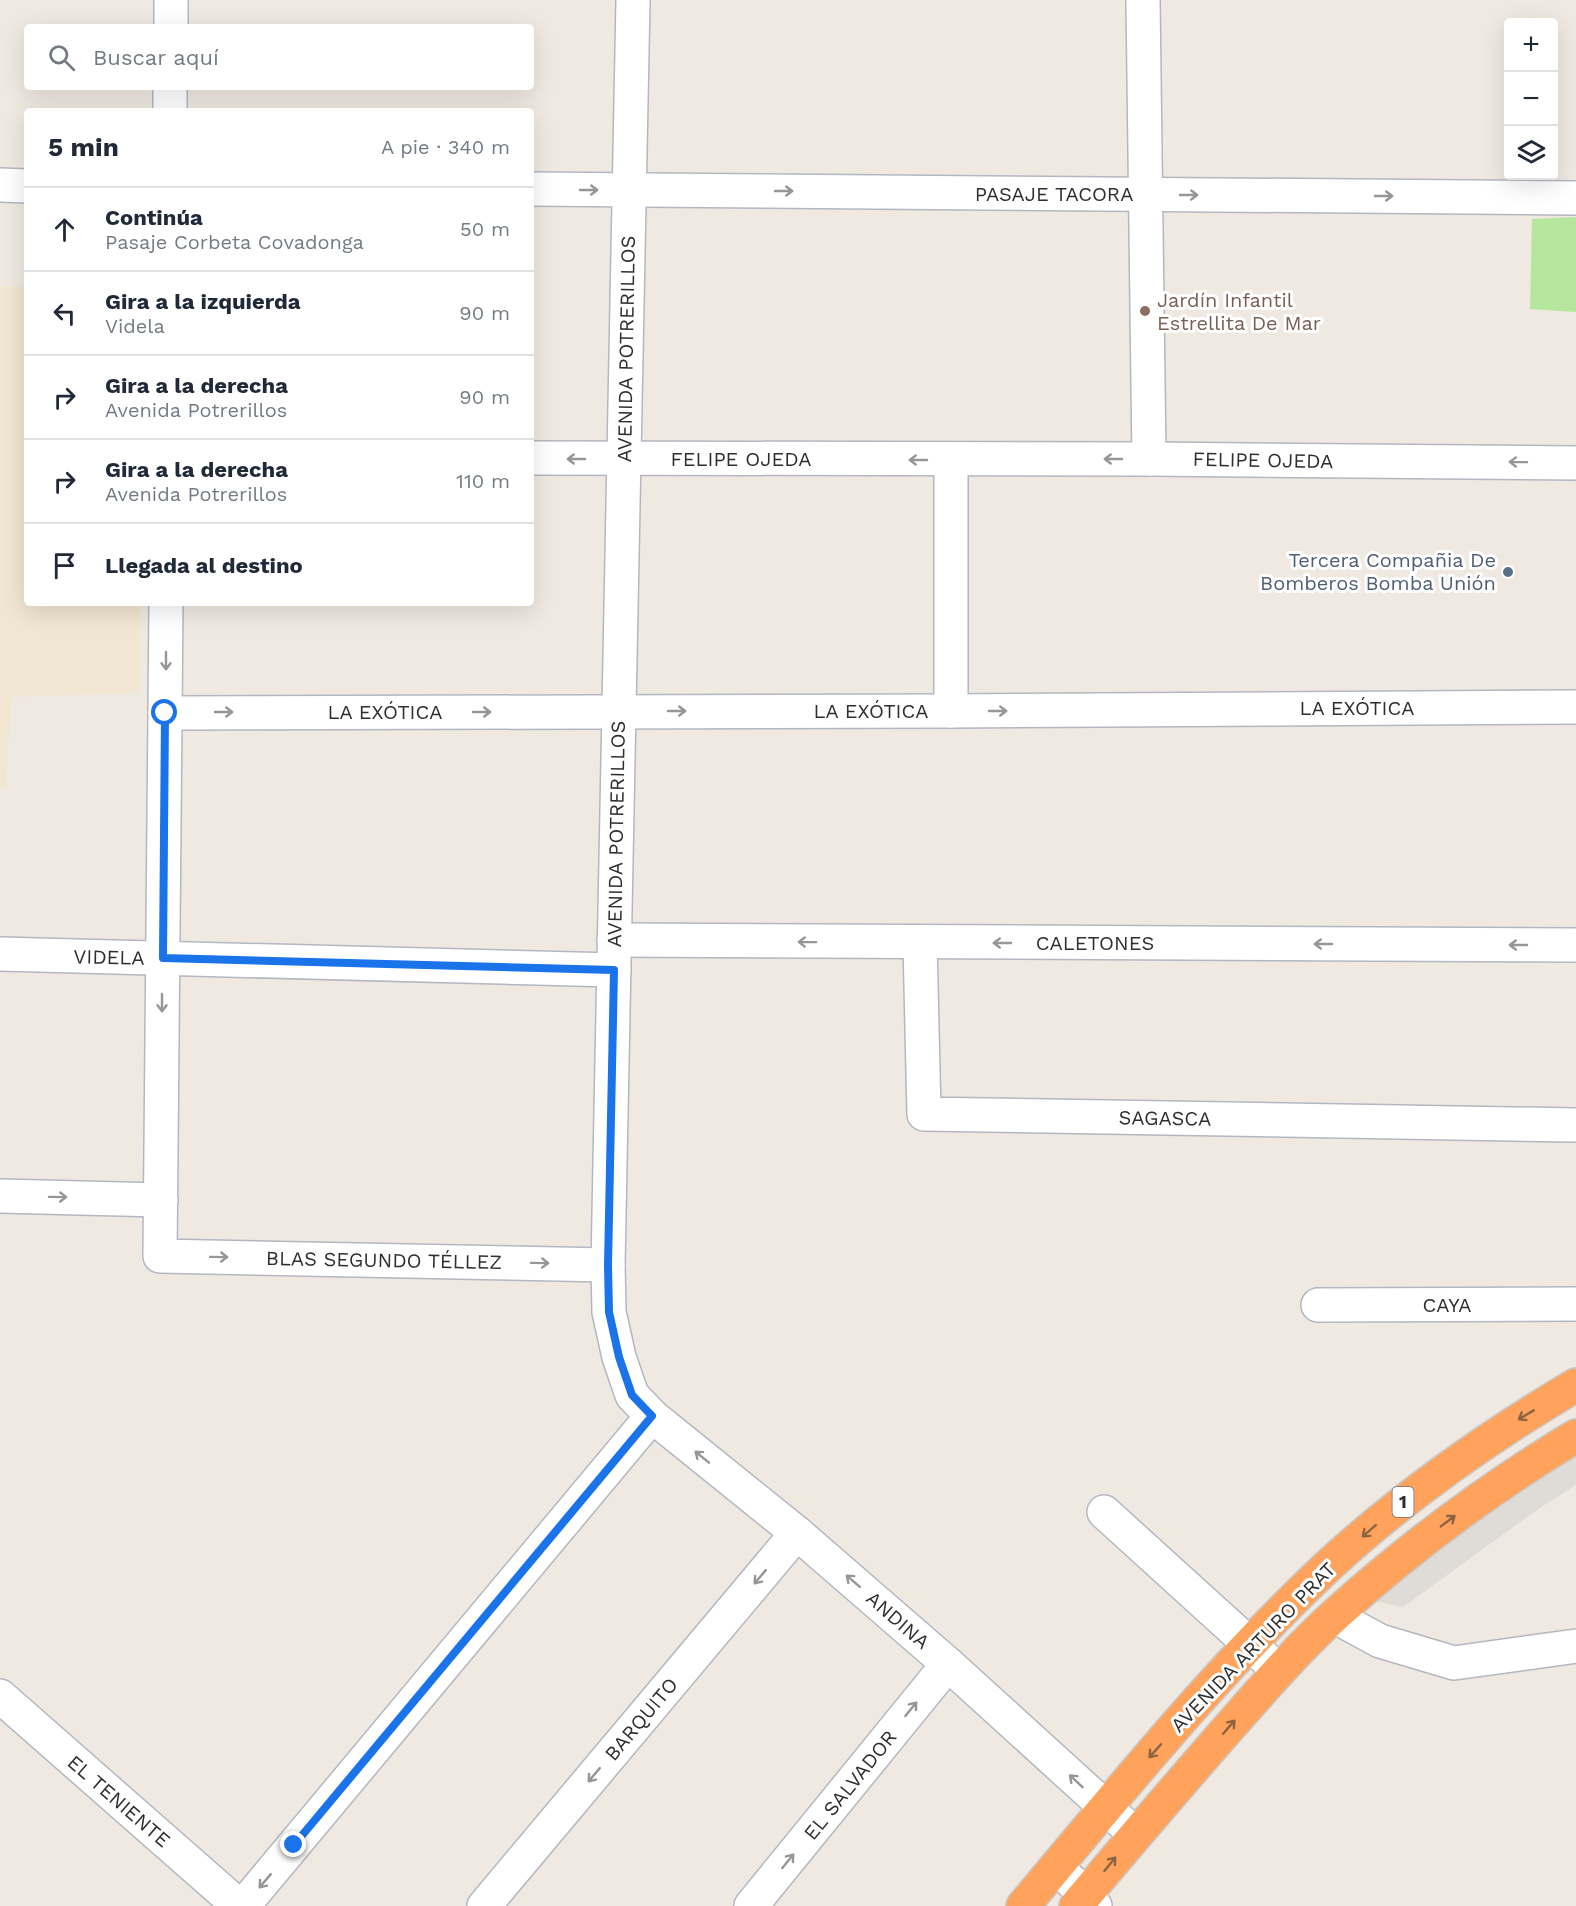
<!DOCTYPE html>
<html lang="es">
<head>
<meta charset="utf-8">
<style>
	:root { --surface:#fff; --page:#f6f6f7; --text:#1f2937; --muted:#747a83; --line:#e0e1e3 }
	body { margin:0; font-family:"Work Sans",sans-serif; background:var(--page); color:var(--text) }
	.controls { position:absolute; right:18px; top:18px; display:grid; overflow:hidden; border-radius:6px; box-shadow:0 6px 24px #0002 }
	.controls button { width:54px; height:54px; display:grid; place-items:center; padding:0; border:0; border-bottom:2px solid var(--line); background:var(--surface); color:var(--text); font:30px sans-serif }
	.stop { position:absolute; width:18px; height:18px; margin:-14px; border:4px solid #1a73e8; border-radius:50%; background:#fff }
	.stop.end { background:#1a73e8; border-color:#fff; box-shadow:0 2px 6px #0008 }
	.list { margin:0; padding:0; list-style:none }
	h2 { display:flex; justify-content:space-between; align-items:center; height:78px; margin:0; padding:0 24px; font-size:26px }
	h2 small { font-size:20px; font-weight:400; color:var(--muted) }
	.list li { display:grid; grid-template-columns:39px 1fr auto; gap:18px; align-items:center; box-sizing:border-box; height:84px; padding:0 24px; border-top:2px solid var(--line) }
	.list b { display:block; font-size:22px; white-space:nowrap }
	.list p { margin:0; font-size:20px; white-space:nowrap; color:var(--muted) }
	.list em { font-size:20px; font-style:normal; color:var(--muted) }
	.icon { flex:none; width:33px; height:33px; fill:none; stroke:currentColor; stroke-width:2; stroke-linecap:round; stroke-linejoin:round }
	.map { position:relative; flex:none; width:1576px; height:1906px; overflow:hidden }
	.search { position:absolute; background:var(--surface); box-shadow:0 6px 24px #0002; left:24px; top:24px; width:510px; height:66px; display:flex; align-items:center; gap:15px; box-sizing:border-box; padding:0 21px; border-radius:6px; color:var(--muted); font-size:22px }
	.panel { position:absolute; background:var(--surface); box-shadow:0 6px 24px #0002; left:24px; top:108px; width:510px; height:498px; border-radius:6px }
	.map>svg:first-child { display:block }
	.education { fill:#f0e6d1 }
	.green { fill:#b6e59e }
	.plaza { fill:#dfdcd8 }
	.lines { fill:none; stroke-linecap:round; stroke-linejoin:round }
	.minor-casing { stroke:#b4b7c1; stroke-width:36 }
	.highway-casing { stroke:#c9c9c9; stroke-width:36 }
	.minor { stroke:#fff; stroke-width:33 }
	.highway { stroke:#ffa35c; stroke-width:33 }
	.oneway { stroke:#969696 }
	.oneway2 { stroke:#8c6343 }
	.route { stroke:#1a73e8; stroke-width:8 }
	.education-dot { fill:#8d6e63; stroke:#fff; stroke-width:2 }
	.service-dot { fill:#5c6f8a; stroke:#fff; stroke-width:2 }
	.labels { text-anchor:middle; stroke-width:6; stroke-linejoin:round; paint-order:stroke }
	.shield { fill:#fff; stroke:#6d6d6d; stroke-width:1.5 }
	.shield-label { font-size:18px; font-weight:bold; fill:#2e2e2e }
	.street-label { font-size:20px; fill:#2e2e2e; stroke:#fff }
	.education-label { font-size:20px; fill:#785e54; stroke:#fff; text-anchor:start }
	.service-label { font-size:20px; fill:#4e5e75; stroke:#fff; text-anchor:end }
</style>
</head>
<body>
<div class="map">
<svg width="1576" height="1906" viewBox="0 0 1576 1906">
	<rect width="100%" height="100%" fill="#efe9e1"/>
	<polygon class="education" points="0,287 27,287 27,603 140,603 139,693 11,697 6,787 0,787"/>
	<polygon class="green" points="1576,217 1576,312 1530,309 1532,219"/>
	<polygon class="plaza" points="1576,1451 1576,1485 1537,1510 1403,1607 1364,1599"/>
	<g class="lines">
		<defs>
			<g id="minor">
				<polyline points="633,0 608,1265 609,1312 619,1357 632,1395 652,1416 797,1533 948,1664 1135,1834"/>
				<polyline points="1143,0 1149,459"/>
				<polyline points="171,27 171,0"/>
				<polyline points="170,111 170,87"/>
				<polyline points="0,185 27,186"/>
				<polyline points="531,189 1576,198"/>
				<polyline points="531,458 1149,459 1576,463"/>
				<polyline points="951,460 951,711"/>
				<polyline points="166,603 160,1256 608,1265"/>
				<polyline points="165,713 951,711 1576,707"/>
				<polyline points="614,940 1576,945"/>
				<polyline points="920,943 924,1114 1576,1125"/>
				<polyline points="0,954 614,970"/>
				<polyline points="0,1196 161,1200"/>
				<polyline points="1318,1305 1576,1304"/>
				<polyline points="1104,1512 1279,1671"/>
				<polyline points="1334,1616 1380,1641 1454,1663 1576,1646"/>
				<polyline points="0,1696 239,1906"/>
				<polyline points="1056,1867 1086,1895 1095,1906"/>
				<polyline points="243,1906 652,1416"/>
				<polyline points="484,1906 797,1533"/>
				<polyline points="751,1906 948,1664"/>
			</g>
			<g id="highway">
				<path d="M1023 1906C1121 1790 1217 1670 1328 1566 1404 1496 1488 1437 1576 1385"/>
				<path d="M1076 1906C1123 1850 1170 1795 1218 1740 1256 1697 1293 1653 1336 1614 1410 1547 1490 1488 1576 1436"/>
			</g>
		</defs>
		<use href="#minor" class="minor-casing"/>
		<use href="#highway" class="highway-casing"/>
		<use href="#minor" class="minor"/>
		<use href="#highway" class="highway"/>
	</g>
	<defs><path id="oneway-shaft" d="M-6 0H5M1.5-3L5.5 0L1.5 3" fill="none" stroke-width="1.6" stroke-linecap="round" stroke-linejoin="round" transform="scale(1.5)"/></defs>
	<g class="oneway">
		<use href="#oneway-shaft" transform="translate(589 190)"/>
		<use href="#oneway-shaft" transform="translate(784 191)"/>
		<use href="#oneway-shaft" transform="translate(1189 195)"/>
		<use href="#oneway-shaft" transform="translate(1384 196)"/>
		<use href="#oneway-shaft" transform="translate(576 459) rotate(-180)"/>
		<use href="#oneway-shaft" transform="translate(1113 459) rotate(180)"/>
		<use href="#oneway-shaft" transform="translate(918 460) rotate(-180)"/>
		<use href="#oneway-shaft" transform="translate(1518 462) rotate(-179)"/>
		<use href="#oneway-shaft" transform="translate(166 661) rotate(90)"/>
		<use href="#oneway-shaft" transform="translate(677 711)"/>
		<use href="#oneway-shaft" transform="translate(998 711)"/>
		<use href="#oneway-shaft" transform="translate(224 712)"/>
		<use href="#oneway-shaft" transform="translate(482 712)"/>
		<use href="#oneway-shaft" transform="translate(807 942) rotate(-179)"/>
		<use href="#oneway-shaft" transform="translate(1002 943) rotate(-180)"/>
		<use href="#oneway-shaft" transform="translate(1323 944) rotate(-180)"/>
		<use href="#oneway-shaft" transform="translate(1518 945) rotate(-180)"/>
		<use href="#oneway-shaft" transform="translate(162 1003) rotate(90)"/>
		<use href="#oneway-shaft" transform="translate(58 1197) rotate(1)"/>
		<use href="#oneway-shaft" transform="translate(219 1257) rotate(1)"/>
		<use href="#oneway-shaft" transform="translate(540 1263) rotate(1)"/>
		<use href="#oneway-shaft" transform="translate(702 1457) rotate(-141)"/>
		<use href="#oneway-shaft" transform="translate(760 1577) rotate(130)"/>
		<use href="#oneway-shaft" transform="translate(853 1581) rotate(-139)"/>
		<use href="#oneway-shaft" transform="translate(911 1709) rotate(-51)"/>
		<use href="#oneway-shaft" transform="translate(594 1775) rotate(130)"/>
		<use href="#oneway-shaft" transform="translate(1076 1781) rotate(-137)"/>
		<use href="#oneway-shaft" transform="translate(788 1861) rotate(-51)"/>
		<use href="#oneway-shaft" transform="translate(265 1881) rotate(130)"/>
	</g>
	<g class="oneway2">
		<use href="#oneway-shaft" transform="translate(1526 1415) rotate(149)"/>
		<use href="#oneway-shaft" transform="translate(1448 1521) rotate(-37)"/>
		<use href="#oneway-shaft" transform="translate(1369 1531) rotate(139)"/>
		<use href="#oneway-shaft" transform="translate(1229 1727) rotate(-49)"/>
		<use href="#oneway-shaft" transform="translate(1155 1751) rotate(132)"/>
		<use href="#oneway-shaft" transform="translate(1110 1864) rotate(-51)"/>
	</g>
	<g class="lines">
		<polyline class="route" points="165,713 163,958 614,970 608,1265 609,1312 619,1357 632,1395 652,1416 294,1845"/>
	</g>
	<circle class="education-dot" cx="1145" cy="311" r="6"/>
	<circle class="service-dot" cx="1508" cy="572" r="6"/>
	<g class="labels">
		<rect class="shield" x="1392.5" y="1487" width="21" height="30" rx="4.5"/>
		<g class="shield-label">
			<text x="1403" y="1508">1</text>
		</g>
		<g class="street-label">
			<text x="1054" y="201">PASAJE TACORA</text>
			<text transform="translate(626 349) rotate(-89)" y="7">AVENIDA POTRERILLOS</text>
			<text x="741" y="466">FELIPE OJEDA</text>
			<text transform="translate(1263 460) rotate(1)" y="7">FELIPE OJEDA</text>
			<text x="1357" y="715">LA EXÓTICA</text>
			<text x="871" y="718">LA EXÓTICA</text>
			<text x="385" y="719">LA EXÓTICA</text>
			<text transform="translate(616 834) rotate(-89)" y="7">AVENIDA POTRERILLOS</text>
			<text x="1095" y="950">CALETONES</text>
			<text transform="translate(109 957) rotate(1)" y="7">VIDELA</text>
			<text transform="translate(1165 1118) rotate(1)" y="7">SAGASCA</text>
			<text transform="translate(384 1260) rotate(1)" y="7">BLAS SEGUNDO TÉLLEZ</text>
			<text x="1447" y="1312">CAYA</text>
			<text transform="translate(898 1620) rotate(41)" y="7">ANDINA</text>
			<text transform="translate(1253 1647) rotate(-46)" y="7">AVENIDA ARTURO PRAT</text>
			<text transform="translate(641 1719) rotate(-50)" y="7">BARQUITO</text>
			<text transform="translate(850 1785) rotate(-51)" y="7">EL SALVADOR</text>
			<text transform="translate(119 1801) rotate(41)" y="7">EL TENIENTE</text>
		</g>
		<g class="education-label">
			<text x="1157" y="307">Jardín Infantil<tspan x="1157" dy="23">Estrellita De Mar</tspan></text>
		</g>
		<g class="service-label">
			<text x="1496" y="567">Tercera Compañia De<tspan x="1496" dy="23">Bomberos Bomba Unión</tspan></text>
		</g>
	</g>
</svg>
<div class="controls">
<button>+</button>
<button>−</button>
<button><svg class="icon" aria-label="layers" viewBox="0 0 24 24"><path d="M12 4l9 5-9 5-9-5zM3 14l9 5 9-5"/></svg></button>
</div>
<div class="stop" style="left:165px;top:713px"></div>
<div class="stop end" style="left:294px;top:1845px"></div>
<div class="search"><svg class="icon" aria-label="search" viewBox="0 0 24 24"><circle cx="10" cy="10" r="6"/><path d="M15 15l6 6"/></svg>Buscar aquí</div>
<section class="panel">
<h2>5 min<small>A pie · 340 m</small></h2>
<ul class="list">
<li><svg class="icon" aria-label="ahead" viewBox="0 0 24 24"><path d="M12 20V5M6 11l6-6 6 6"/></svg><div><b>Continúa</b><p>Pasaje Corbeta Covadonga</p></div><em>50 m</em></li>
<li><svg class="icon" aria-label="left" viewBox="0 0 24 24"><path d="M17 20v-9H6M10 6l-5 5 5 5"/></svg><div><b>Gira a la izquierda</b><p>Videla</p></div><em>90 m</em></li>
<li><svg class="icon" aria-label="right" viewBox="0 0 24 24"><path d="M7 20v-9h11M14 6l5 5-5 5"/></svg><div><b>Gira a la derecha</b><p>Avenida Potrerillos</p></div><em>90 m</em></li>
<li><svg class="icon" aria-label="right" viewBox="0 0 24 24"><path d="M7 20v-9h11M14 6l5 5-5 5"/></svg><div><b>Gira a la derecha</b><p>Avenida Potrerillos</p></div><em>110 m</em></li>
<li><svg class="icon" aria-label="arrive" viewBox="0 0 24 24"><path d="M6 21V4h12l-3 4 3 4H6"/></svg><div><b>Llegada al destino</b></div></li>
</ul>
</section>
</div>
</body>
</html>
